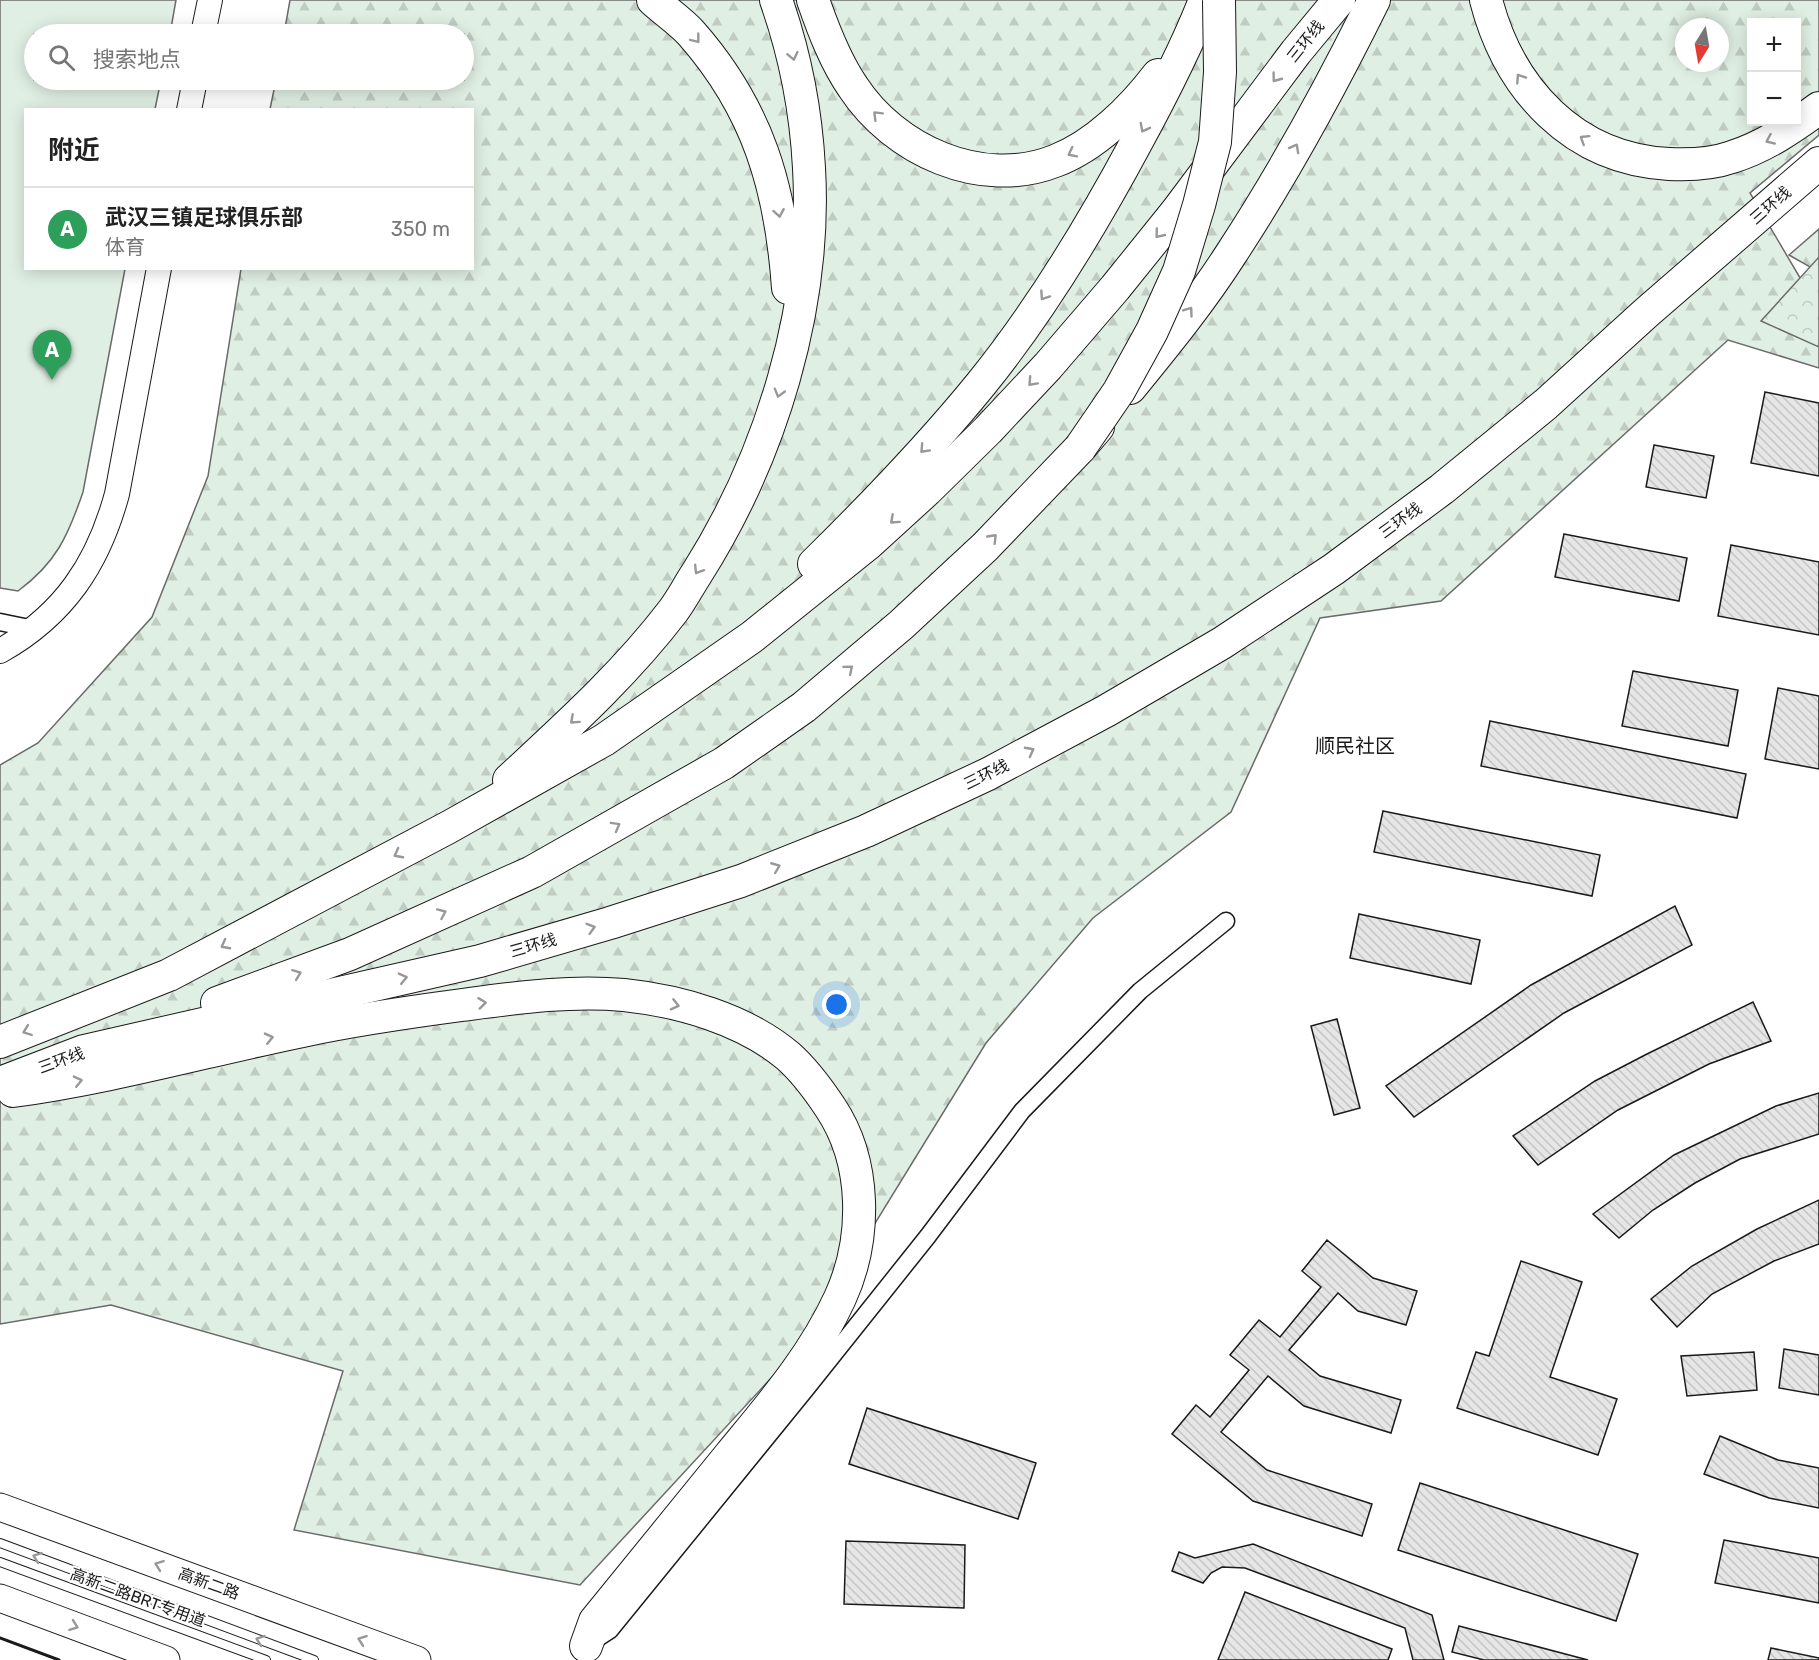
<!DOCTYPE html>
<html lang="zh">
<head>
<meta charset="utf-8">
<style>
	:root { --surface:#fff; --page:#f6f6f6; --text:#222; --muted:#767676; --line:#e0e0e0; --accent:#0b8043 }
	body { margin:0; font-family:Rubik,"Noto Sans SC",sans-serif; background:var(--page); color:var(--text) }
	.controls { position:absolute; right:18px; top:18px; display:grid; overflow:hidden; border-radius:0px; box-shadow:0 3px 15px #0003 }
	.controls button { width:54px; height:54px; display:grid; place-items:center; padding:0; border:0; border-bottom:2px solid var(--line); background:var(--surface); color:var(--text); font:30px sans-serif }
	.compass { position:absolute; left:1675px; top:18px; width:54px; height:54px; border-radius:50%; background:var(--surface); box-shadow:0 3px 15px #0003; rotate:191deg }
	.you { position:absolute; left:837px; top:1005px; width:21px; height:21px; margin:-15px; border:4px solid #fff; border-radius:50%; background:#1a73e8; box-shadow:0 0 0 9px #1a73e833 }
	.badge { display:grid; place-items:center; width:39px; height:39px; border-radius:50%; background:var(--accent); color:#fff; font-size:20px; font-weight:700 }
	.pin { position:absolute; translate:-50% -50px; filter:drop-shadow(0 2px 3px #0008) }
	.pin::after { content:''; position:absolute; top:32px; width:21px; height:18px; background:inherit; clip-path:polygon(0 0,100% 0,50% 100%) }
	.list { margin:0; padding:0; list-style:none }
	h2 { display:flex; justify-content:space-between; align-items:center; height:78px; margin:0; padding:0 24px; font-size:26px }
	h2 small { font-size:20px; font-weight:400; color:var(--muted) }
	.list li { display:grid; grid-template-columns:39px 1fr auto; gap:18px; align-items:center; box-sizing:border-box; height:84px; padding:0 24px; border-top:2px solid var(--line) }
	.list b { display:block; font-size:22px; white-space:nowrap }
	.list p { margin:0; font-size:20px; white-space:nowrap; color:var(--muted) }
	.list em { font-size:20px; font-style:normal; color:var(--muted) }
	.icon { flex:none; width:33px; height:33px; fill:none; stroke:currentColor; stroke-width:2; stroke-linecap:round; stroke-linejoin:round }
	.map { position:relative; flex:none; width:1819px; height:1660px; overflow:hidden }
	.search { position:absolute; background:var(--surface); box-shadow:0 3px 15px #0003; left:24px; top:24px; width:450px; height:66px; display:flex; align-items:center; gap:15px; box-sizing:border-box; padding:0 21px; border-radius:33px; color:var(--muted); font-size:22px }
	.panel { position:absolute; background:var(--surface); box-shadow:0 3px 15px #0003; left:24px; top:108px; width:450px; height:162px; border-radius:0px }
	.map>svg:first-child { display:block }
	.forest { fill:url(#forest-firs); stroke:#6a6a6a; stroke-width:1.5; fill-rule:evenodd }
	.park { fill:url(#park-crowns); stroke:#6a6a6a; stroke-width:1.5 }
	.pitch { fill:#e0efe3; stroke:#6a6a6a; stroke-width:1.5 }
	.building { fill:url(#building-back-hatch); stroke:#1a1a1a; stroke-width:1.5 }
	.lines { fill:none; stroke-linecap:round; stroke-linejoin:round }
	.lane-casing { stroke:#1a1a1a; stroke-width:10 }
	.street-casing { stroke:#1a1a1a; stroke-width:19 }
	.secondary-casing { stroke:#1a1a1a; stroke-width:26 }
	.primary-casing { stroke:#1a1a1a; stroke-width:29 }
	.highway-casing { stroke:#1a1a1a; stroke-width:34 }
	.lane { stroke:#fff; stroke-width:8 }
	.street { stroke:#fff; stroke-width:16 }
	.secondary { stroke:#fff; stroke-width:24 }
	.primary { stroke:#fff; stroke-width:27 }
	.highway { stroke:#fff; stroke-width:32 }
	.highway-bridge-casing { stroke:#1a1a1a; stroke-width:34; stroke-linecap:butt }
	.highway-bridge { stroke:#fff; stroke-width:32 }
	.wall { stroke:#1a1a1a; stroke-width:3 }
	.oneway { stroke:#989898 }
	.labels { text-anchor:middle; stroke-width:4.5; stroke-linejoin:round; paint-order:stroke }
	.street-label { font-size:16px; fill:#1a1a1a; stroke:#fff }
	.quarter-label { font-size:20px; fill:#1a1a1a; stroke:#fff }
</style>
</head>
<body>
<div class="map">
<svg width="1819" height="1660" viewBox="0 0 1819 1660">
	<defs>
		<pattern id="forest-firs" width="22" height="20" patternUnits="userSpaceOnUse" patternTransform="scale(1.5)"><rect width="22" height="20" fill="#e0efe3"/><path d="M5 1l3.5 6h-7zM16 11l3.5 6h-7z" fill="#c0ccc2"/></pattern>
		<pattern id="park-crowns" width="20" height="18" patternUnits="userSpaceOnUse" patternTransform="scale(1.5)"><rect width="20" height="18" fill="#e0efe3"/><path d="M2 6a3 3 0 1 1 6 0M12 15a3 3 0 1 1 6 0" fill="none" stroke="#c0ccc2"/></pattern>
		<pattern id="building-back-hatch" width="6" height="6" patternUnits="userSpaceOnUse" patternTransform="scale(1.5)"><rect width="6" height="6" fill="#e6e6e6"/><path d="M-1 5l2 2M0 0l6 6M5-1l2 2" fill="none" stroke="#c5c5c5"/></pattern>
	</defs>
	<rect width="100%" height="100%" fill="#fff"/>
	<g class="forest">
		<path d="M290 0H1819V135L1750 193 1819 310V368L1728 340 1441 601 1320 618 1231 812 1093 918 986 1043 797 1350 580 1585 294 1530 343 1371 111 1305 0 1324V765L38 743 152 617 208 476 241 269 472 268V110L270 109 276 80H464V34H284ZM1752 22H1796V122H1752ZM1684 27H1720V63H1684Z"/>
		<polygon points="1819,229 1819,272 1789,255"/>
	</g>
	<polygon class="park" points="1819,257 1819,347 1761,321"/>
	<path class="pitch" d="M0 0H176L170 34H34V80H161L155 109 26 110V268L125 269 83 492C68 536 56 563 18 591L0 588Z"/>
	<g class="building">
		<polygon points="1765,392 1819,403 1819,476 1751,463"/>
		<polygon points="1654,445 1714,456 1706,498 1646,487"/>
		<polygon points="1564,534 1687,558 1679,601 1555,577"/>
		<polygon points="1731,545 1819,562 1819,635 1718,616"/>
		<polygon points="1633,671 1738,690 1728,746 1622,726"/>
		<polygon points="1778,688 1819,696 1819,769 1765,759"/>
		<polygon points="1490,721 1746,774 1737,818 1481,766"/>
		<polygon points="1383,811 1600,855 1592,896 1374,852"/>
		<polygon points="1675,906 1692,945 1564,1013 1414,1117 1386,1086 1531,985"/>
		<polygon points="1359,914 1480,940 1471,984 1350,958"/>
		<polygon points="1753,1002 1771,1041 1709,1064 1618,1110 1538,1165 1513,1136 1595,1081 1647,1054"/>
		<polygon points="1337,1019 1360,1108 1334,1115 1311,1026"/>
		<polygon points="1819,1093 1819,1134 1740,1159 1695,1183 1653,1210 1619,1238 1593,1214 1674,1155 1776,1106"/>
		<polygon points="1819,1200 1819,1244 1774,1261 1712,1294 1677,1327 1651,1299 1692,1266 1757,1229"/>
		<polygon points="1327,1240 1373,1278 1417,1291 1406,1325 1358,1311 1338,1293 1289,1350 1320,1376 1401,1400 1391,1433 1304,1406 1268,1376 1221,1432 1267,1470 1372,1504 1362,1536 1253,1501 1172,1434 1196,1405 1210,1417 1249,1370 1230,1355 1259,1320 1280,1337 1321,1287 1302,1271"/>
		<polygon points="1521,1261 1582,1282 1550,1377 1617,1399 1598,1455 1457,1408 1476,1352 1489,1356"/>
		<polygon points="1784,1349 1819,1355 1819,1395 1779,1388"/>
		<polygon points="1754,1352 1757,1390 1687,1396 1681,1356"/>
		<polygon points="867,1408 1036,1463 1018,1519 849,1464"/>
		<polygon points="1720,1436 1778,1460 1819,1468 1819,1508 1769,1498 1704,1474"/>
		<polygon points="1420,1483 1638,1554 1616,1621 1398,1550"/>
		<polygon points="1724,1540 1819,1558 1819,1603 1715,1583"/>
		<polygon points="846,1541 965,1545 964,1608 844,1604"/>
		<polygon points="1253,1544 1432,1615 1444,1660 1413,1660 1405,1628 1245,1568 1222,1567 1211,1573 1203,1583 1172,1571 1179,1552 1195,1558"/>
		<polygon points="1245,1592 1392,1649 1388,1660 1218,1660"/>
		<polygon points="1459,1626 1588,1660 1484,1660 1452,1652"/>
		<polygon points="1771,1648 1819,1658 1819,1660 1768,1660"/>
	</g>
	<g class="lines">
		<defs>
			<g id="lane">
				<polyline points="0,1543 314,1660"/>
				<polyline points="0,1562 266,1660"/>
			</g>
			<g id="street">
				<polyline points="0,622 34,629"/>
				<polyline points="590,1643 610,1630 806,1389 928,1236 1022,1111 1140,991 1226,921"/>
			</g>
			<g id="secondary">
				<polyline points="203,34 210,0"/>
				<polyline points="189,110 195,80"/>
				<path d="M0 651C64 615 98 564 117 494L159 268"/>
			</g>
			<g id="primary">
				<polyline points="0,1507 417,1660"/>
				<polyline points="0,1598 166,1660"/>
			</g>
			<g id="highway">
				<path d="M653 0C665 11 680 21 691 33 758 109 781 188 788 288"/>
				<path d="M813 0C823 29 835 61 853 87 894 150 981 190 1055 161 1095 146 1132 109 1158 75"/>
				<path d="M1486 0C1509 89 1573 159 1669 164 1689 165 1712 164 1732 157 1764 147 1792 128 1819 108"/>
				<path d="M1130 388C1165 345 1201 301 1231 254 1284 173 1331 87 1374 0"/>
				<path d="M814 564C872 507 929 448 981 384 1041 310 1091 227 1136 143 1161 97 1186 49 1205 0"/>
				<path d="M509 780C566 727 625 674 673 611 682 599 689 585 697 573 771 456 817 307 809 168 806 111 795 54 776 0"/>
				<polyline points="217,1003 350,954 532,872 724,763 804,707 901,625 985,547 1080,448 1098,427"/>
				<polyline points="0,1042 169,975 449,827 604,740 752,637 869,543 927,490 988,430 1048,366 1115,288 1177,211 1296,52 1339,0"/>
				<polyline points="0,1083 84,1051 480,961 610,923 741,881 866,831 988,774 1106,711 1222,643 1334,569 1442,489 1546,404 1646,313 1819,163"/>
				<path d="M13 1091C110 1078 205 1051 302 1031 354 1020 409 1012 462 1005 515 998 570 990 624 995 680 1001 744 1019 788 1056 805 1071 818 1089 830 1107 867 1162 867 1239 840 1298 813 1357 771 1405 730 1455 685 1510 640 1565 595 1621L586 1646"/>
			</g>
		</defs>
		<use href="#lane" class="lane-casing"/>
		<use href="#street" class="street-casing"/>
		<use href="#secondary" class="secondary-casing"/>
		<use href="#primary" class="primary-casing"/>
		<use href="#highway" class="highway-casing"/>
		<use href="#lane" class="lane"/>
		<use href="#street" class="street"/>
		<use href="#secondary" class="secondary"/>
		<use href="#primary" class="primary"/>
		<use href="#highway" class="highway"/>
		<defs>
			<polyline id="highway-bridge" points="1080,448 1119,391 1152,331 1179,271 1199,205 1215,142 1220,72 1219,0"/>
		</defs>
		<use href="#highway-bridge" class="highway-bridge-casing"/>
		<use href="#highway-bridge" class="highway-bridge"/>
		<polyline class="wall" points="0,1638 59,1660"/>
	</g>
	<defs><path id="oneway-chevron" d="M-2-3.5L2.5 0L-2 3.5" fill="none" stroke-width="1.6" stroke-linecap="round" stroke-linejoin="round" transform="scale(1.5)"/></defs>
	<g class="oneway">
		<use href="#oneway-chevron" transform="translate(696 39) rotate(52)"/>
		<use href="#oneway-chevron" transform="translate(793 56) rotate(78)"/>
		<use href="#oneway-chevron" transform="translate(1276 78) rotate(127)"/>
		<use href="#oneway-chevron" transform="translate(1520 78) rotate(-124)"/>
		<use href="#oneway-chevron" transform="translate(877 115) rotate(-135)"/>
		<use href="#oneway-chevron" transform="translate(1144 128) rotate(118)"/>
		<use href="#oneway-chevron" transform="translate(1584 139) rotate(-148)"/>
		<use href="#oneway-chevron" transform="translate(1770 140) rotate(156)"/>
		<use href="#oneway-chevron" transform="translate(1295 148) rotate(-61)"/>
		<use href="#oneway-chevron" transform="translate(1072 153) rotate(153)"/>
		<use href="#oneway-chevron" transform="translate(779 213) rotate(80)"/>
		<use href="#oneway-chevron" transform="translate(1159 234) rotate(129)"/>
		<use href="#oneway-chevron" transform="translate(1044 296) rotate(124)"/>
		<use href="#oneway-chevron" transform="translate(1189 311) rotate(-54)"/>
		<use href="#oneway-chevron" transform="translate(1032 382) rotate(133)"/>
		<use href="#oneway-chevron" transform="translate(779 393) rotate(106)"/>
		<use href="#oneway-chevron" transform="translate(924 449) rotate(133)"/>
		<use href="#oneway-chevron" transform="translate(894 520) rotate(138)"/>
		<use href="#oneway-chevron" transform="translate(993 538) rotate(-46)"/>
		<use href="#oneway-chevron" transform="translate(698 570) rotate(122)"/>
		<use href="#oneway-chevron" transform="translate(849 669) rotate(-40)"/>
		<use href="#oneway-chevron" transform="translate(574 720) rotate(138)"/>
		<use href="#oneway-chevron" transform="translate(1030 751) rotate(-28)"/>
		<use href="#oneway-chevron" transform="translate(616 826) rotate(-29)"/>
		<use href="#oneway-chevron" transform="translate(398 854) rotate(152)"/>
		<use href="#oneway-chevron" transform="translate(776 867) rotate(-22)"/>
		<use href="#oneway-chevron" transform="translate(442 913) rotate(-24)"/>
		<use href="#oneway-chevron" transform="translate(591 928) rotate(-16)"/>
		<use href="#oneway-chevron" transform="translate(225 945) rotate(152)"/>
		<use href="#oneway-chevron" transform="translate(297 974) rotate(-21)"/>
		<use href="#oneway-chevron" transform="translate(403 978) rotate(-13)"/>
		<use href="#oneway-chevron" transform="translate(482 1003) rotate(-7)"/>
		<use href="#oneway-chevron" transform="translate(675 1005) rotate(14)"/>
		<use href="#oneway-chevron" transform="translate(27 1031) rotate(159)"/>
		<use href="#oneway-chevron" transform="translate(269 1038) rotate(-13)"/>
		<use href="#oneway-chevron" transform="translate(78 1081) rotate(-13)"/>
		<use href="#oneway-chevron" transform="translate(37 1557) rotate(-160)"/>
		<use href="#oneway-chevron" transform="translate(159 1565) rotate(-160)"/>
		<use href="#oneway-chevron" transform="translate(74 1626) rotate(20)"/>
		<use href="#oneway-chevron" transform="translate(260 1640) rotate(-160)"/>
		<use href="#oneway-chevron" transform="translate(362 1640) rotate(-160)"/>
	</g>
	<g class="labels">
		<g class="street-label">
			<text transform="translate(1305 41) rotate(-51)" y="6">三环线</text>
			<text transform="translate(1770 205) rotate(-41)" y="6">三环线</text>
			<text transform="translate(1400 520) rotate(-36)" y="6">三环线</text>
			<text transform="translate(986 774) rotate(-26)" y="6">三环线</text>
			<text transform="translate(533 945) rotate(-16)" y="6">三环线</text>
			<text transform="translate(61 1060) rotate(-20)" y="6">三环线</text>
			<text transform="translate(209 1583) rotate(20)" y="6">高新二路</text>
			<text transform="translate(138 1597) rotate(20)" y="6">高新二路BRT专用道</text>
		</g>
		<g class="quarter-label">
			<text x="1355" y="753">顺民社区</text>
		</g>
	</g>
</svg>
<div class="controls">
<button>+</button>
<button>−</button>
</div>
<svg class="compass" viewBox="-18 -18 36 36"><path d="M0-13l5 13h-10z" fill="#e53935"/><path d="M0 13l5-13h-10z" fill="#767676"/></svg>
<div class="you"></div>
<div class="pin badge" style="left:52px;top:380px;background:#2e9e5b">A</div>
<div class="search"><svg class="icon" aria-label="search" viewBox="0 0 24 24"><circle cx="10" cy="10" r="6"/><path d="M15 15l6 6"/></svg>搜索地点</div>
<section class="panel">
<h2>附近<small></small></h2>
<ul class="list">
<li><span class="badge" style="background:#2e9e5b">A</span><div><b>武汉三镇足球俱乐部</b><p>体育</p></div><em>350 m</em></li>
</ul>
</section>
</div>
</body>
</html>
